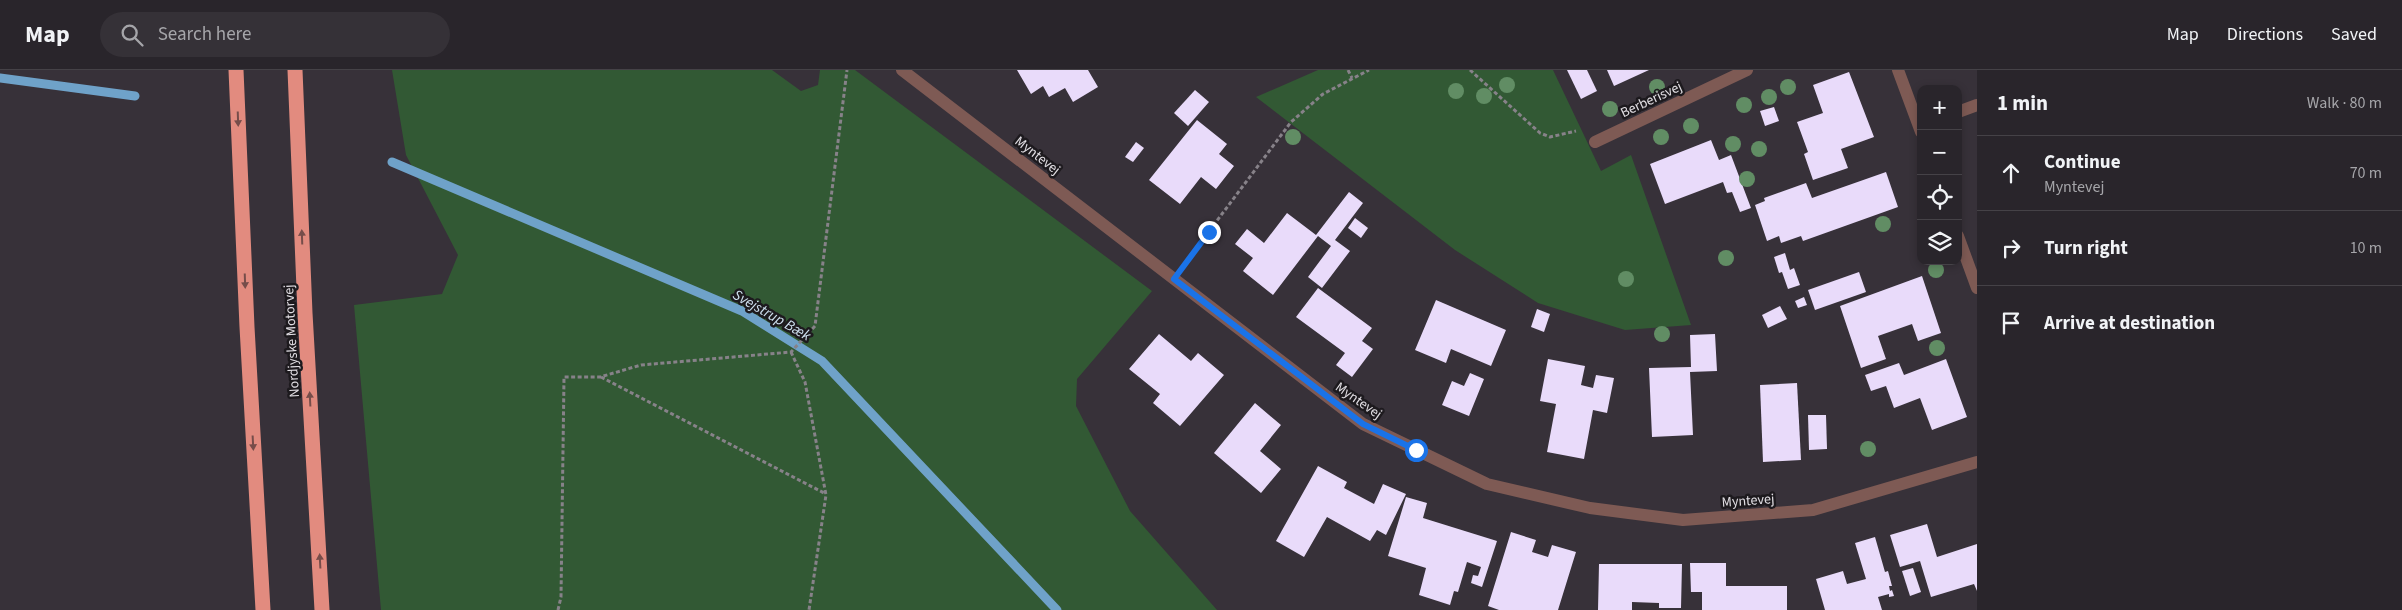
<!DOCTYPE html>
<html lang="en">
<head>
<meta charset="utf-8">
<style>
	:root { --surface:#29252b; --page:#353137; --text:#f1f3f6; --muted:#a5a5a9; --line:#454247 }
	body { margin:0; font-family:"Source Sans 3",sans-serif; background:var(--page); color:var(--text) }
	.controls { position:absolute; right:15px; top:15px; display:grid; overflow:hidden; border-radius:10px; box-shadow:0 2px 8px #0003 }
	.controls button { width:45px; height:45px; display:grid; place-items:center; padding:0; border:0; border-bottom:1px solid var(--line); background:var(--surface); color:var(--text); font:25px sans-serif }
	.stop { position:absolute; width:15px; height:15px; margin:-11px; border:4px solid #1a73e8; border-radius:50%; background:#fff }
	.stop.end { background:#1a73e8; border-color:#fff; box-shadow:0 1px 5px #0008 }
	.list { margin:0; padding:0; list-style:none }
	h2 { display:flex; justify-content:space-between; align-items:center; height:65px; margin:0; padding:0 20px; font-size:21px }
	h2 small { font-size:16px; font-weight:400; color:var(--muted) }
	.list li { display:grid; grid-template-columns:32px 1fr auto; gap:15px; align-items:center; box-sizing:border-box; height:75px; padding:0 20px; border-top:1px solid var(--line) }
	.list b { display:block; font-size:19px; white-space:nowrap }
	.list p { margin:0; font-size:16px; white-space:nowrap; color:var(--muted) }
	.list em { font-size:16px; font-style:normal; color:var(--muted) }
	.icon { flex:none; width:28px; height:28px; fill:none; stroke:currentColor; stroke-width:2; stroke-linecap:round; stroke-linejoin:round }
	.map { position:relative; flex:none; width:1977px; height:540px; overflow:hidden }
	header { display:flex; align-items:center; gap:30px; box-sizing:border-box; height:70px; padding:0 25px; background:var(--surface); border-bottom:1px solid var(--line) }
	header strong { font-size:24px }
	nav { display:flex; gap:28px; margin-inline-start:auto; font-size:18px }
	.search { width:350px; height:45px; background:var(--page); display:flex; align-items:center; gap:12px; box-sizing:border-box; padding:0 18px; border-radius:28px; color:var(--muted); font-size:19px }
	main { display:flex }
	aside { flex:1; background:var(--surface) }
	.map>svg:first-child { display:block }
	.green { fill:#325934 }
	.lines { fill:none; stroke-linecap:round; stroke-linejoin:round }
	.stream { stroke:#6fa2c9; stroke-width:9 }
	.building { fill:#e9dbfa }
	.path { stroke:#878289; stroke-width:3; stroke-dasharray:4 2.5; stroke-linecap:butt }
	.minor { stroke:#7e5a54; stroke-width:12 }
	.motorway { stroke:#e28b7f; stroke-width:15 }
	.tree { fill:#618d64 }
	.oneway { fill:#764d4a }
	.route { stroke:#1a73e8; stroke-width:6 }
	.labels { text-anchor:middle; stroke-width:5; stroke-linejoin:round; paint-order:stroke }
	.street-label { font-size:14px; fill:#e2dfe4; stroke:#1d1a1e }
	.water-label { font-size:15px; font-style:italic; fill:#cfe1f0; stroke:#1d1a1e }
</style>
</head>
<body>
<header>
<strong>Map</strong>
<div class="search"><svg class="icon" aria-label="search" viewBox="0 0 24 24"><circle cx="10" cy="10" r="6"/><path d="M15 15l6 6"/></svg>Search here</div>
<nav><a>Map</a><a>Directions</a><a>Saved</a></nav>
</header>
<main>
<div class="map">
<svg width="1977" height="540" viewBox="0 0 1977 540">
	<rect width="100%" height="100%" fill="#373139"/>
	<g class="green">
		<polygon points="392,0 772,0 801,21 818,15 820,0 855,0 1152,221 1077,309 1076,336 1130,441 1217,540 381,540 354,235 442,224 458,185 406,85"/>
		<polygon points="1318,0 1553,0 1601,101 1631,85 1691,255 1625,260 1538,233 1455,180 1256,27"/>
	</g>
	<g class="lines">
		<g class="stream">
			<polyline points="0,8 135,26"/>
			<polyline points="392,92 742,241 822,291 1057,540"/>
		</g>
	</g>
	<g class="building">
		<polygon points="1017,0 1088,0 1098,17 1073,32 1065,18 1049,27 1043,16 1031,24"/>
		<polygon points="1567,0 1587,0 1597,21 1581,29"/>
		<polygon points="1607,0 1649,0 1614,16"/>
		<polygon points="1849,2 1874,67 1841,79 1848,98 1813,110 1804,84 1808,82 1797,52 1823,43 1813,15"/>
		<polygon points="1195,20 1209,32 1188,56 1174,43"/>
		<polygon points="1774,37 1779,51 1765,56 1760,41"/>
		<polygon points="1197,50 1227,74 1219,84 1234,96 1216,119 1201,107 1180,134 1149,110"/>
		<polygon points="1711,70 1719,90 1731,85 1751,138 1740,142 1732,122 1727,123 1723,112 1665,134 1650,94"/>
		<polygon points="1136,72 1144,78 1133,92 1125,87"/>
		<polygon points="1886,102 1898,137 1803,171 1801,166 1781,173 1779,166 1767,171 1755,135 1765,131 1764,128 1806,113 1812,128"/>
		<polygon points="1349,122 1363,133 1335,170 1350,181 1322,218 1308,207 1331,176 1318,166 1273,225 1243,201 1253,188 1235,174 1247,159 1264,173 1287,143 1316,165"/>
		<polygon points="1355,148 1368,158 1361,168 1348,158"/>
		<polygon points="1785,183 1790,200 1794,198 1800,215 1788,219 1782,202 1779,203 1774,187"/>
		<polygon points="1859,202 1866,222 1815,240 1808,220"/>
		<polygon points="1922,206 1941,263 1918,271 1912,254 1878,266 1886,289 1861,298 1840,236"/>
		<polygon points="1318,218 1372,258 1362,271 1373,279 1352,307 1336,295 1345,283 1296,247"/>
		<polygon points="1804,227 1807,235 1798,238 1795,231"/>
		<polygon points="1436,230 1506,260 1491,296 1451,279 1446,293 1415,280"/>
		<polygon points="1780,236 1787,249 1768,258 1762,245"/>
		<polygon points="1537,239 1550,244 1544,262 1531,257"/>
		<polygon points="1159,264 1191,291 1198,283 1224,305 1180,356 1153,333 1160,324 1129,299"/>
		<polygon points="1715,264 1717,301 1690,302 1693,365 1652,367 1649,298 1691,297 1690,265"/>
		<polygon points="1548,289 1585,296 1581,315 1593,318 1596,305 1614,308 1607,343 1593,340 1584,389 1547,382 1556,334 1540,331"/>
		<polygon points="1946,289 1967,347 1932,360 1920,328 1894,338 1886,316 1871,321 1865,305 1899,293 1904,305"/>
		<polygon points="1470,303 1484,309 1469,346 1442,335 1452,311 1464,316"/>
		<polygon points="1797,313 1801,390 1763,392 1760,315"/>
		<polygon points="1255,333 1281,355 1260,381 1281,399 1261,423 1214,383"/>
		<polygon points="1808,345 1826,345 1827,379 1809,380"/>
		<polygon points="1318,396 1347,412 1344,418 1374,434 1383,414 1406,424 1386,465 1377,460 1370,471 1327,447 1304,487 1276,471"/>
		<polygon points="1406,427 1427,433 1423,448 1497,471 1482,517 1471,513 1473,505 1478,506 1481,497 1467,492 1458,522 1454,521 1450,535 1419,525 1426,498 1388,486"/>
		<polygon points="1927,454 1937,487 1977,474 1977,521 1974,514 1931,527 1920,491 1900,497 1890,465"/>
		<polygon points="1511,462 1536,470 1532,482 1548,487 1552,475 1576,482 1558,540 1499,540 1488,536"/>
		<polygon points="1875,467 1885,502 1888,501 1892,516 1889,516 1890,521 1892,520 1894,526 1889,527 1889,524 1878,527 1882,540 1825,540 1816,509 1843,501 1847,514 1866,509 1855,473"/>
		<polygon points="1690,493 1726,493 1726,516 1787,516 1787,540 1702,540 1702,522 1691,522"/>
		<polygon points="1599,494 1682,494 1681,538 1659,538 1659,533 1632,532 1632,540 1598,540"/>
		<polygon points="1913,498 1921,522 1910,526 1902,501"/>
	</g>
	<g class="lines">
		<g class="path">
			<polyline points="1348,0 1352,8"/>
			<polyline points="1470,0 1540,63 1550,67 1576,61"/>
			<polyline points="1186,192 1291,52 1323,24 1369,0"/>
			<polyline points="791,282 805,312 826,425 809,540"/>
			<polyline points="601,307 826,424"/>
			<polyline points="558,540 561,527 564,307 600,307 641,295 791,282 815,256 847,0"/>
		</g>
		<g class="minor">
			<polyline points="902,0 1363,354 1487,414 1590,438 1683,450 1813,440 1977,392"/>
			<polyline points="1898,0 1921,62"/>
			<polyline points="1958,42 1977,35"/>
			<polyline points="1595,72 1747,0"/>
			<polyline points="1958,166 1977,218"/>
		</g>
		<g class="motorway">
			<polyline points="236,0 247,257 263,540"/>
			<polyline points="295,0 305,243 322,540"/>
		</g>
	</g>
	<g class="tree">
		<circle cx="1507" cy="15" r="8"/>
		<circle cx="1657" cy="17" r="8"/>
		<circle cx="1788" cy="17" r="8"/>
		<circle cx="1456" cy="21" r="8"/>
		<circle cx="1484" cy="26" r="8"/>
		<circle cx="1769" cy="27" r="8"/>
		<circle cx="1744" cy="35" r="8"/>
		<circle cx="1610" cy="39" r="8"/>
		<circle cx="1691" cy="56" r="8"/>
		<circle cx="1293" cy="67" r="8"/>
		<circle cx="1661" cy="67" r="8"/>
		<circle cx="1733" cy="74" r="8"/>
		<circle cx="1759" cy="79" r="8"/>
		<circle cx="1747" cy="109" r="8"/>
		<circle cx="1883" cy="154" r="8"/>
		<circle cx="1726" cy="188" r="8"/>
		<circle cx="1936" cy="200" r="8"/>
		<circle cx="1626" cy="209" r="8"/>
		<circle cx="1662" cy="264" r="8"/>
		<circle cx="1937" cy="278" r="8"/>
		<circle cx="1868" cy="379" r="8"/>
	</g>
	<defs><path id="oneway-solid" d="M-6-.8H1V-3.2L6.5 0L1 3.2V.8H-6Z" transform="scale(1.25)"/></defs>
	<g class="oneway">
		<use href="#oneway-solid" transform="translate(238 49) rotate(88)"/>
		<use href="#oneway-solid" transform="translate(302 167) rotate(-92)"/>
		<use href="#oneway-solid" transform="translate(245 211) rotate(88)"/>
		<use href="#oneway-solid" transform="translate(310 329) rotate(-93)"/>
		<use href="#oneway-solid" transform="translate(253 373) rotate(87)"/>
		<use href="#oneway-solid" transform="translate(320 491) rotate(-93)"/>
	</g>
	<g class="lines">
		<polyline class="route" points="1209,162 1174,209 1363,354 1416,380"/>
	</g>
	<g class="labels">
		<g class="street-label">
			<text transform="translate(1651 29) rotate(-25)" y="5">Berberisvej</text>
			<text transform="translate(1038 85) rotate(38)" y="5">Myntevej</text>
			<text transform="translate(291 271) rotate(-93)" y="5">Nordjyske Motorvej</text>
			<text transform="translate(1359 330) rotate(35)" y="5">Myntevej</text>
			<text transform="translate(1748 430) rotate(-4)" y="5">Myntevej</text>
		</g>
		<g class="water-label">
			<text transform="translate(772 245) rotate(30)" y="5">Svejstrup Bæk</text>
		</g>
	</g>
</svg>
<div class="controls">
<button>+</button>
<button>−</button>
<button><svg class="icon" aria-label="locate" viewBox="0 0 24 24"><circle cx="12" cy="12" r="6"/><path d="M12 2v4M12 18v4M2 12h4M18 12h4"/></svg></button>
<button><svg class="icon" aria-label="layers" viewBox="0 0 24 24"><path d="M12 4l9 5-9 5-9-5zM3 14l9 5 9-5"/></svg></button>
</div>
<div class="stop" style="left:1416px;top:380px"></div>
<div class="stop end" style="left:1209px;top:162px"></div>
</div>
<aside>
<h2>1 min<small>Walk · 80 m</small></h2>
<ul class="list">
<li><svg class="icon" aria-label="ahead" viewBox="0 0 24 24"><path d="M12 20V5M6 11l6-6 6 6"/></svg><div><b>Continue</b><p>Myntevej</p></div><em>70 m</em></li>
<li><svg class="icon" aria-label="right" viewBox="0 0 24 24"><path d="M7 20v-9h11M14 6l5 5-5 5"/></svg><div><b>Turn right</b></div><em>10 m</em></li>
<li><svg class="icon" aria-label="arrive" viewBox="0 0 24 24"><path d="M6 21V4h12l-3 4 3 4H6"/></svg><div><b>Arrive at destination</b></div></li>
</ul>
</aside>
</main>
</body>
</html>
